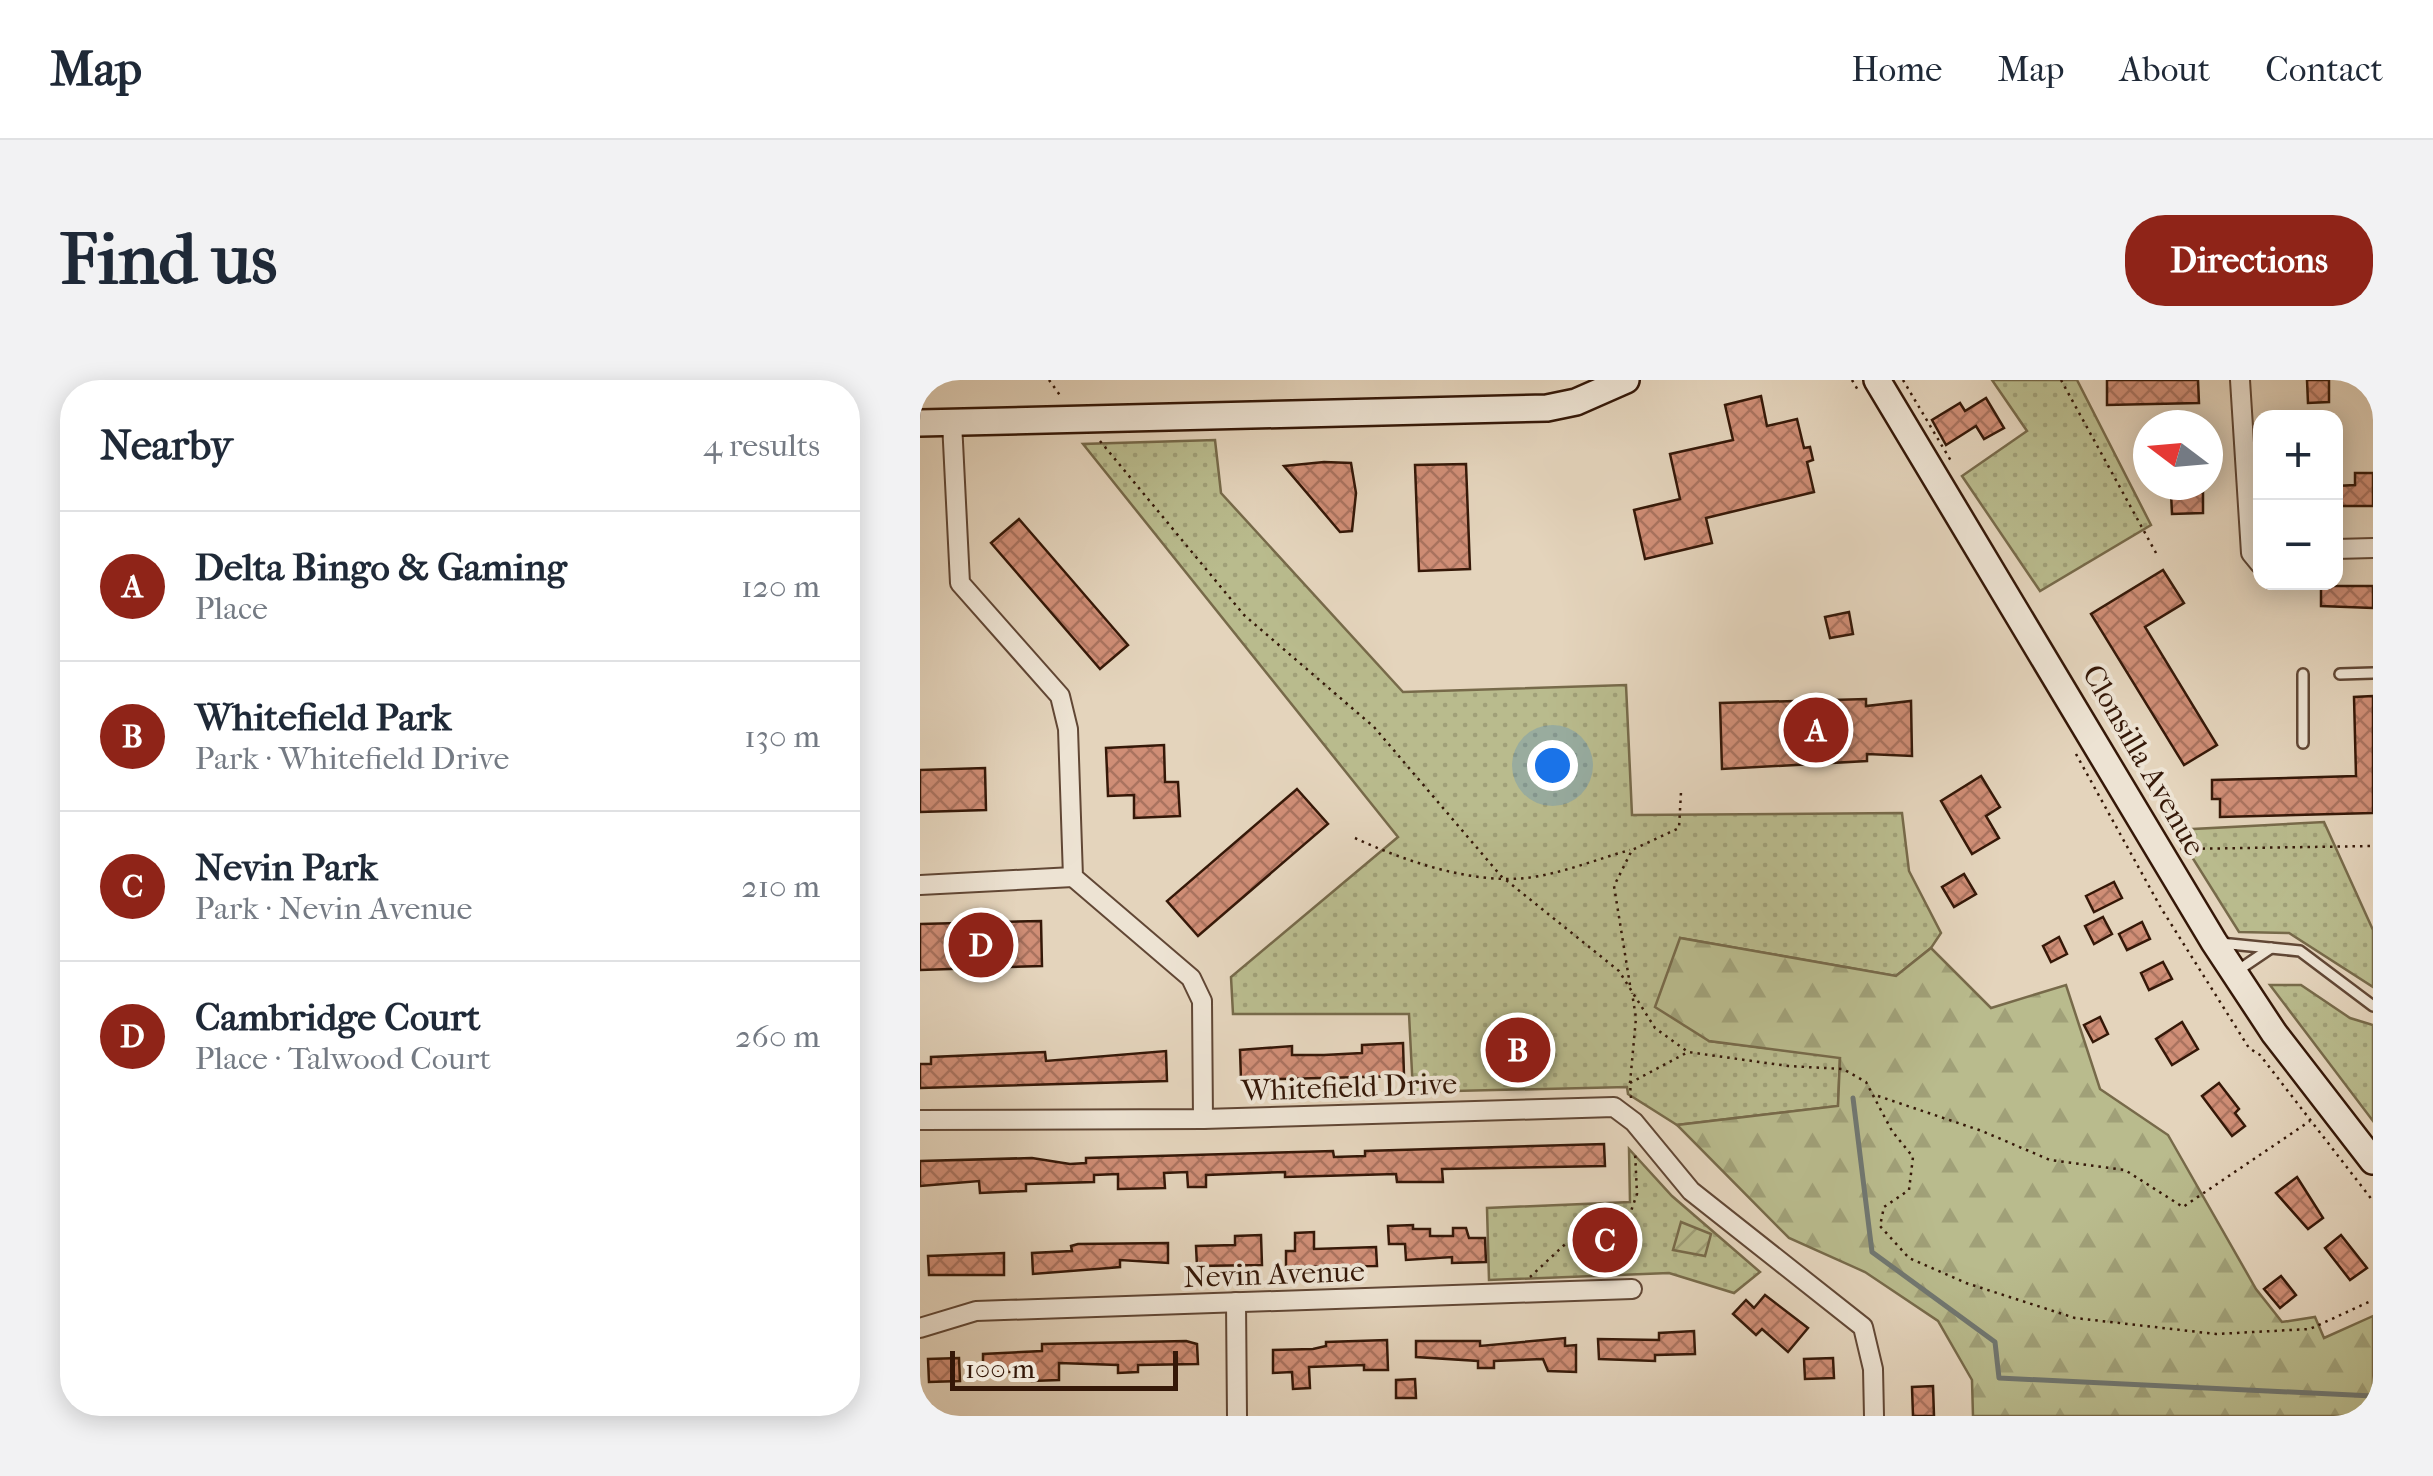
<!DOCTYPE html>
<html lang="en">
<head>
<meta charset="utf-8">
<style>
	:root { --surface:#fff; --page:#f2f2f3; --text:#1f2937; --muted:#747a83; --line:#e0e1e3; --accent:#8f2418 }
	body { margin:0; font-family:"IM FELL French Canon",serif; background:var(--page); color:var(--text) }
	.controls { position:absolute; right:30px; top:30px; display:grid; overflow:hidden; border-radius:20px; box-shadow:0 5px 25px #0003 }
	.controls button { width:90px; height:90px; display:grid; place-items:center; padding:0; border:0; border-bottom:2px solid var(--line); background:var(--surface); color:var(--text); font:50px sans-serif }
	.compass { position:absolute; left:1213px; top:30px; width:90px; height:90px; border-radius:50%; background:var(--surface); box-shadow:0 5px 25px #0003; rotate:286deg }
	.scale { position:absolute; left:30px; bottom:25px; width:228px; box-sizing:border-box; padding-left:10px; border:5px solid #351808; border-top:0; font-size:28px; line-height:35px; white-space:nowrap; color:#351808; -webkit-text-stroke:8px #ede3d3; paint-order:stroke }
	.you { position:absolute; left:632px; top:385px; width:35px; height:35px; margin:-25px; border:8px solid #fff; border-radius:50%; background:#1a73e8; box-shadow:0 0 0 15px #1a73e833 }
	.badge { display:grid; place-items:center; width:65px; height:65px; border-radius:50%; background:var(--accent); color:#fff; font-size:32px; font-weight:700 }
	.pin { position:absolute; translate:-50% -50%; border:5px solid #fff; box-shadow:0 2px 10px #0006 }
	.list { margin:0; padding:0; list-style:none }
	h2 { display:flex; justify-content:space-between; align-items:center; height:130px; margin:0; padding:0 40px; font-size:42px }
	h2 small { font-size:32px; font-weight:400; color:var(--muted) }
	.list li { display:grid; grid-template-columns:65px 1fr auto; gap:30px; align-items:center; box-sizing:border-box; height:150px; padding:0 40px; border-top:2px solid var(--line) }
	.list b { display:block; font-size:38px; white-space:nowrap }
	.list p { margin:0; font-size:32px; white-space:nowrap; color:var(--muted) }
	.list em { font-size:32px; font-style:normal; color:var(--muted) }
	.map { position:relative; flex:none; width:1453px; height:1036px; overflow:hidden; border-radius:40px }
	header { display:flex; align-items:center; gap:60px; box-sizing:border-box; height:140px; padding:0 50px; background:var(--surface); border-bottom:2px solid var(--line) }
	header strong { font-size:48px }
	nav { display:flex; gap:55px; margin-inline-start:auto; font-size:35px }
	.intro { display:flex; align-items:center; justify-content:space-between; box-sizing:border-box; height:240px; padding:0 60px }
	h1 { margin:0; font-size:70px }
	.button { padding:25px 45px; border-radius:40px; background:var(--accent); color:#fff; font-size:35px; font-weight:700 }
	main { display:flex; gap:60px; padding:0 60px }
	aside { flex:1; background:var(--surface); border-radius:40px; box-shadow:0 5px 25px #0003 }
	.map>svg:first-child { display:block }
	.grass { fill:url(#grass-dots); stroke:#776a4a; stroke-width:2.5 }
	.forest { fill:url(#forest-firs); stroke:#776a4a; stroke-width:2.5 }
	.garden { fill:url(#garden-furrows); stroke:#776a4a; stroke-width:2.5 }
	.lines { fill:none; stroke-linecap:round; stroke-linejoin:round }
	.stream { stroke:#707771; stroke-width:5 }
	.building { fill:url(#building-cross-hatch); stroke:#351808; stroke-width:2.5 }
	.lane-casing { stroke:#614735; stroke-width:14 }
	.street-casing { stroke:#614735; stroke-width:22 }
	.secondary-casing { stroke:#351808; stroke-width:30 }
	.path { stroke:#351808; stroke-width:2.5; stroke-dasharray:2.5 5; stroke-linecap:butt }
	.lane { stroke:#ede3d3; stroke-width:9 }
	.street { stroke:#ede3d3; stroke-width:18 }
	.secondary { stroke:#ede3d3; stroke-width:25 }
	.labels { text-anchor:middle; stroke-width:8; stroke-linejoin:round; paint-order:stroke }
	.street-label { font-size:30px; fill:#351808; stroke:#ede3d3 }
</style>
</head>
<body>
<header>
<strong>Map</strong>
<nav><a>Home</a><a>Map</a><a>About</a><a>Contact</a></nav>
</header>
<div class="intro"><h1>Find us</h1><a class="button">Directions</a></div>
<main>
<aside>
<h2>Nearby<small>4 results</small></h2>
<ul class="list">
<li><span class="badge">A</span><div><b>Delta Bingo &amp; Gaming</b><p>Place</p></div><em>120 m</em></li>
<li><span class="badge">B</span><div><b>Whitefield Park</b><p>Park · Whitefield Drive</p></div><em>130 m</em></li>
<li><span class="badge">C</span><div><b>Nevin Park</b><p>Park · Nevin Avenue</p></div><em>210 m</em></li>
<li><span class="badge">D</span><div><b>Cambridge Court</b><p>Place · Talwood Court</p></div><em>260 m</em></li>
</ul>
</aside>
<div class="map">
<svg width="1453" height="1036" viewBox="0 0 1453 1036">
	<defs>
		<pattern id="grass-dots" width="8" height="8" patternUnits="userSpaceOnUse" patternTransform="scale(2.5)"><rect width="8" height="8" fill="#b9bb8d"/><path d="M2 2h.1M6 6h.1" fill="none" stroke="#a0a078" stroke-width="1.8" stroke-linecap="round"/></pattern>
		<pattern id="forest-firs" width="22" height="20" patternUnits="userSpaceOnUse" patternTransform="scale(2.5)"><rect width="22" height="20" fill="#b9bb8d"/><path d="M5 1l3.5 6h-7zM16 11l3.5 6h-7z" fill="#a0a078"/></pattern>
		<pattern id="garden-furrows" width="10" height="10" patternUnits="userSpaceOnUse" patternTransform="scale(2.5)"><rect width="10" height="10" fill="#b9bb8d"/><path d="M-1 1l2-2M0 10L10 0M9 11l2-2" fill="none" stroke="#a0a078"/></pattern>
		<pattern id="building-cross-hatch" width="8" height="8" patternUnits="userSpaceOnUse" patternTransform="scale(2.5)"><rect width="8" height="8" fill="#d08e76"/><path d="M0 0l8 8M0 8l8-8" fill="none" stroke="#aa735f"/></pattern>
	</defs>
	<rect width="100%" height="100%" fill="#e4d4bc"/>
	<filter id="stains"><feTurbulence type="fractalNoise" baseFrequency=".002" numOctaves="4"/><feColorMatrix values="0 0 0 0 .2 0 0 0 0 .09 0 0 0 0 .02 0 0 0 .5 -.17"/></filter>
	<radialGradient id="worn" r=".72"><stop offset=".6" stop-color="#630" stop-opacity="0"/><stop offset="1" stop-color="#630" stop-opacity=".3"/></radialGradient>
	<g class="grass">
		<polygon points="1072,0 1157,0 1231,145 1120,211 1042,96 1107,51"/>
		<polygon points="295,60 301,113 483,312 706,305 712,435 982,433 989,491 1021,553 1011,568 976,596 761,558 789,661 920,677 918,726 757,745 708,714 707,707 493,712 489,634 313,634 311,597 478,457 163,64"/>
		<polygon points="1404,442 1453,550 1453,607 1369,553 1319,552 1255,450"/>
		<polygon points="1350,605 1381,605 1430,638 1453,645 1453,741"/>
		<polygon points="709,769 752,816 840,892 814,913 749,893 569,900 567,828 710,822"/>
	</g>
	<polygon class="forest" points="760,558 976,596 1011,568 1071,628 1146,605 1180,709 1248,755 1336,909 1362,942 1395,937 1404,958 1453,936 1453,1036 1053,1036 1052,1000 1018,941 945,892 869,858 757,745 918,726 920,678 789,661 735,627"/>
	<polygon class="garden" points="761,842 791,854 785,876 753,870"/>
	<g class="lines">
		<polyline class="stream" points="933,718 952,872 1075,962 1079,998 1453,1016"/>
	</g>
	<g class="building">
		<polygon points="1187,0 1278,0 1279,23 1187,25"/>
		<polygon points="1387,0 1409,0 1409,22 1388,23"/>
		<polygon points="841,16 847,46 877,39 884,68 890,67 893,80 887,82 894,112 786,138 792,163 725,179 714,130 760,119 750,74 813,60 805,25"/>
		<polygon points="1066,18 1084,48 1064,59 1056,46 1026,65 1012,40 1040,23 1045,31"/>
		<polygon points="404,82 431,83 436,113 432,151 420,152 364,86"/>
		<polygon points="546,84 550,189 499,191 495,85"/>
		<polygon points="1435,93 1453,93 1453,126 1416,126 1416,106 1435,105"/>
		<polygon points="1283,112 1283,133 1252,134 1251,113"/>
		<polygon points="99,139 208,265 180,289 71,163"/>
		<polygon points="1243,190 1264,223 1225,247 1297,365 1264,385 1171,234"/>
		<polygon points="1401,206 1453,206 1453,228 1401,226"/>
		<polygon points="929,232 933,254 910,258 905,237"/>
		<polygon points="1453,316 1453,433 1300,437 1300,419 1292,419 1292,400 1436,396 1434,317"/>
		<polygon points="946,319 946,326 991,321 992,376 947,374 947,381 802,389 800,323"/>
		<polygon points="244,365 245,402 258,402 260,436 214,438 214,415 188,416 186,368"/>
		<polygon points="65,388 66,430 0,432 0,390"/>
		<polygon points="1061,396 1080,427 1066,436 1079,458 1052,474 1021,421"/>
		<polygon points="377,409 408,444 278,556 247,521"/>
		<polygon points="1044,494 1056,514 1034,527 1022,507"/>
		<polygon points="1194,502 1202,518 1174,532 1166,516"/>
		<polygon points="1183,537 1192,554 1174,564 1165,546"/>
		<polygon points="121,541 122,586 0,590 0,544"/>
		<polygon points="1222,542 1230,559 1207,570 1199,554"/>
		<polygon points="1139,557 1147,574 1131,582 1123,566"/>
		<polygon points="1243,582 1252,599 1229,610 1221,593"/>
		<polygon points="1180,637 1188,654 1173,662 1164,645"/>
		<polygon points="1262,642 1278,669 1252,685 1236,659"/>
		<polygon points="483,663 484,696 321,700 320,670 372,666 372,675 404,675 442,673 442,665"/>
		<polygon points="246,671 247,701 0,708 0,684 11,684 11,677 125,672 126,681"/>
		<polygon points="1299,703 1319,729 1315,733 1325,746 1312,756 1282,716"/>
		<polygon points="684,764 685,786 522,789 523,802 477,802 476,794 365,797 365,792 286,795 286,807 268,807 267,792 244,793 245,808 198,809 198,794 174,795 174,802 106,804 106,811 60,813 59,801 0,806 0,781 112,778 150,784 166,783 166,778 413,771 414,777 445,776 445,771"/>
		<polygon points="1377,797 1403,838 1388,849 1356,813"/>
		<polygon points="493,845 493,849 510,849 510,856 533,856 533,848 546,848 549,858 565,858 566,882 532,883 532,877 486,880 485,864 469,864 468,846"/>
		<polygon points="394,852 394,869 456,867 457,886 366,887 366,871 375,871 375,853"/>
		<polygon points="341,855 342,885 277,886 276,866 315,865 315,856"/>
		<polygon points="1421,855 1447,888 1430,900 1405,868"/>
		<polygon points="248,863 248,883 200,880 200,887 189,888 113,894 112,873 152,871 151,866 158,864"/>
		<polygon points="84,873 84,895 9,895 8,876"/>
		<polygon points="1361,896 1376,915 1360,928 1344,909"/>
		<polygon points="845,915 888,948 868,972 842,949 836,955 813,934 826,920 834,928"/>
		<polygon points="774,951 775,974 735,975 735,981 679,979 678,959 739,960 739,953"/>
		<polygon points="645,958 645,966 656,965 656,992 628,991 623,979 574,981 574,988 558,988 558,981 496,977 496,961 560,961 560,966"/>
		<polygon points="467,960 468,990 444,990 444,985 389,987 390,1008 373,1009 372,992 353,993 353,970 393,969 406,966 406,962"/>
		<polygon points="266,961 277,964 278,984 218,985 218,992 198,993 198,985 139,983 139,1000 112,1001 112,991 63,993 63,974 122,971 122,964"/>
		<polygon points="39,978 40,1001 9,1002 8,979"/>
		<polygon points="913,978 914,998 885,999 884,979"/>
		<polygon points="495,999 496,1018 476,1018 476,1000"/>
		<polygon points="1013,1006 1014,1036 993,1036 992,1007"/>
	</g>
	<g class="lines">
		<defs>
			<g id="lane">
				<polyline points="1383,294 1383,363"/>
				<polyline points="1420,294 1453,293"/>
				<polyline points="1300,563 1380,571 1453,626"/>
				<polyline points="1317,591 1351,568"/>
			</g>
			<g id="street">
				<polyline points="1320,0 1331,173 1340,184"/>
				<polyline points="32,42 40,203 140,316 148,349 153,497 271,598 282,621 283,739"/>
				<polyline points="1416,169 1453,168"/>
				<polyline points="0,505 153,497"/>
				<polyline points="0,740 283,739 694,727 714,742 771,811 943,947 953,989 954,1036"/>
				<polyline points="316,922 317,1036"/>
				<polyline points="0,948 56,931 712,909"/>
			</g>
			<g id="secondary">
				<polyline points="957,0 1294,562 1354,653 1453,781"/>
				<polyline points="0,43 627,28 656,22 706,0"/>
			</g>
		</defs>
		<use href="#lane" class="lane-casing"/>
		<use href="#street" class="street-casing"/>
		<use href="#secondary" class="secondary-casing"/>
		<g class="path">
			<polyline points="129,0 142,18"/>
			<polyline points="932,0 939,12"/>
			<polyline points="983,0 1031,81"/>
			<polyline points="1141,0 1236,173"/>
			<polyline points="180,61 324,235 454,347 581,496 699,591 735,648 768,672 868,686 923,689 946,702 972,751 993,777 989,810 964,827 960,846 989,878 1046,903 1155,938 1296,954 1390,949 1453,920"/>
			<polyline points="1156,374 1241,528 1329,668 1340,675 1453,821"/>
			<path d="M435 458C484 481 552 504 606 498 641 494 677 479 710 470"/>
			<polyline points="1260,469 1453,466"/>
			<polyline points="710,605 694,506 712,470 759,448 761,412"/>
			<polyline points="710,703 716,638 712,613"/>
			<polyline points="958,716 1062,751 1130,780 1205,790 1263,827 1390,741"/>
			<polyline points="711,718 710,703 768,672"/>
			<polyline points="610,897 671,840 710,834 717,814 715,771"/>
		</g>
		<use href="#lane" class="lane"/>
		<use href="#street" class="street"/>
		<use href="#secondary" class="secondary"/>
	</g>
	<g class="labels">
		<g class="street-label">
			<text transform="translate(1224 380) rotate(60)" y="10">Clonsilla Avenue</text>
			<text transform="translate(429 707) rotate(-2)" y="10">Whitefield Drive</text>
			<text transform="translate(354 894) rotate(-2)" y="10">Nevin Avenue</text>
		</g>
	</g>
	<rect width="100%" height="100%" filter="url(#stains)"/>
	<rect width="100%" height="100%" fill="url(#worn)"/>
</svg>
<div class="controls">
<button>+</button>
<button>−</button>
</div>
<svg class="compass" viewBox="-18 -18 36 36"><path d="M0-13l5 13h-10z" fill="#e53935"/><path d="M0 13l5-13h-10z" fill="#747a83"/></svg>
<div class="scale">100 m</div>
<div class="you"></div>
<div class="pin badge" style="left:896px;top:350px">A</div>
<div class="pin badge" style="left:598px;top:670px">B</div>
<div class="pin badge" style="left:685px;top:860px">C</div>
<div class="pin badge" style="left:61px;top:565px">D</div>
</div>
</main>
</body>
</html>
